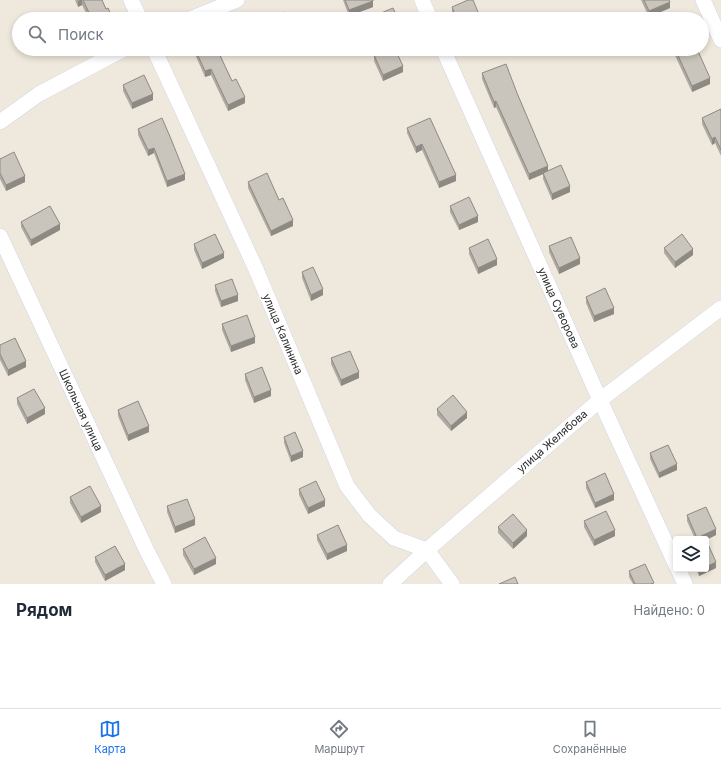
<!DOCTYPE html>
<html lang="ru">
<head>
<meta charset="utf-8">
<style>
	:root { --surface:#fff; --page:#f2f2f3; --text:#1f2937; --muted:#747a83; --line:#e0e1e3; --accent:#1a73e8 }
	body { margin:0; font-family:Inter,sans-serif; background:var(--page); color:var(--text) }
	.controls { position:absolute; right:12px; bottom:12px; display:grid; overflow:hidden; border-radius:4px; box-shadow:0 2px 6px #0003 }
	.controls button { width:36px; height:36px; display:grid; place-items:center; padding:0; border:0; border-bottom:1px solid var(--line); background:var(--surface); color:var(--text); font:20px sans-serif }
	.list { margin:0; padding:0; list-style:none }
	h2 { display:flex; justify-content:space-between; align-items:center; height:52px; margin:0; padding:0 16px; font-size:17px }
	h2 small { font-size:13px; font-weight:400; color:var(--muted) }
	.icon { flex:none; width:22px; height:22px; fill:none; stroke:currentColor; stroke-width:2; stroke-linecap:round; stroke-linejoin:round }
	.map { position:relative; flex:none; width:721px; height:584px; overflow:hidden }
	.search { position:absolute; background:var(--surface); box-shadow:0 2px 6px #0003; left:12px; right:12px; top:12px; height:44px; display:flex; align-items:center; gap:10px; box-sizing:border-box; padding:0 14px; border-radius:22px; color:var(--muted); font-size:15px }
	.sheet { height:124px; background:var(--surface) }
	nav { display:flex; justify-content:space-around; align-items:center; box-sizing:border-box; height:56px; border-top:1px solid var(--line); background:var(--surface); font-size:11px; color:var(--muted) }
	nav a { display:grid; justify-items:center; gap:2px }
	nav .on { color:var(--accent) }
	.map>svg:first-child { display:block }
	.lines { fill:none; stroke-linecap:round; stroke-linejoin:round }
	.minor-casing { stroke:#d1d4e6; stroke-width:16 }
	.minor { stroke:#fff; stroke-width:15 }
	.wall { fill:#aea9a2 }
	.shaded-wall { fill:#8d8a84 }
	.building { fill:#cac5bc; stroke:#8d8a84 }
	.labels { text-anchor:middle; stroke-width:3; stroke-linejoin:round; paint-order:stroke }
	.street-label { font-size:11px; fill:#2c2c2c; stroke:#fff }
</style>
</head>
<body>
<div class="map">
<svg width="721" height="584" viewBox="0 0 721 584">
	<rect width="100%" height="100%" fill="#efe8dc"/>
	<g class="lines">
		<defs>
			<g id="minor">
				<polyline points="131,0 140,19"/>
				<polyline points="422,0 430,19"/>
				<polyline points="703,0 721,40"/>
				<polyline points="190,19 237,0"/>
				<polyline points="154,49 255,267 347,486 370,516 394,538 427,550 452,584"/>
				<polyline points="443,49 600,400 676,565"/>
				<polyline points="0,122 39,94 124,49"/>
				<polyline points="0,236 147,551 164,584"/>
				<polyline points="678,569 685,584"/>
				<polyline points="390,584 427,550 600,400 721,308"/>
			</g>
		</defs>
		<use href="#minor" class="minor-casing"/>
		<use href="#minor" class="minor"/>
	</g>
	<g class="wall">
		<polygon points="75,0 102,0 106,9 113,19 89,19 82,5 78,7"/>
		<polygon points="343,0 373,0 373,7 349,16"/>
		<polygon points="641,0 669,0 670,8 649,17"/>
		<polygon points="452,7 481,19 454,19 452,13"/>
		<polygon points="194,49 217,49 232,81 245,103 228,111 211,75 205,77 194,52"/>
		<polygon points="672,49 697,49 710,84 692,92"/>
		<polygon points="374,55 403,72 383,81 374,61"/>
		<polygon points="482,73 517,93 548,171 570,192 552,200 543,179 543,174 529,180 496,107 494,108 482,79"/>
		<polygon points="123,85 153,100 132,109 123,91"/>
		<polygon points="721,109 721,156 715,143 712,145 702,124 702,118"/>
		<polygon points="407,128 456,181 439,188 422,150 416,153 407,133"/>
		<polygon points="138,129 185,180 167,187 154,153 148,156 138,135"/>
		<polygon points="0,159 25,182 6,191 0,179"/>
		<polygon points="248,182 279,200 293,226 271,236 248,188"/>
		<polygon points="450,206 478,222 459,230 450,212"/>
		<polygon points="21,222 60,230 31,246 21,227"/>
		<polygon points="194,244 224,258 202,269 194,250"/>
		<polygon points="549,246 580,264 559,274 549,252"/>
		<polygon points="469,248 497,265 478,274 469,254"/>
		<polygon points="664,248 693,255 675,268 664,253"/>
		<polygon points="302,272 323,295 311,301 302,278"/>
		<polygon points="215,285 238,301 221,307 215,291"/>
		<polygon points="586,297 614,314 594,322 586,303"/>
		<polygon points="222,324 255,343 231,352 222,330"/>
		<polygon points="0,345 26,367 8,376 0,360"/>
		<polygon points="331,358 359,378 341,386 331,364"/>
		<polygon points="245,374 271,396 254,403 245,380"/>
		<polygon points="17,398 45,414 27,424 17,404"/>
		<polygon points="437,409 467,418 451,431 437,415"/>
		<polygon points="118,410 149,432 128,441 118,416"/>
		<polygon points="284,437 303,457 291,462 284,443"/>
		<polygon points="650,453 677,470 659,478 650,459"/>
		<polygon points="586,482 614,500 595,508 586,488"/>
		<polygon points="299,489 325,506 308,514 299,495"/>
		<polygon points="70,497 101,512 81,523 70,503"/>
		<polygon points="167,506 195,525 175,533 167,512"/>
		<polygon points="687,515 716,535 706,540 706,539 695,539 687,521"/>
		<polygon points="584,521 615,536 594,546 584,527"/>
		<polygon points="498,527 527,536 513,549 498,533"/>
		<polygon points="317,535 347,551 327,560 317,540"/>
		<polygon points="183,549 216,564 194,575 183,555"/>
		<polygon points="95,557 125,570 105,581 95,562"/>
		<polygon points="716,568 699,576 696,569 706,569"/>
		<polygon points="629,571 654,584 633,584 629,577"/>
	</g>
	<g class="shaded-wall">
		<polygon points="80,0 82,0 82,5 78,7 78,1"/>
		<polygon points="373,1 373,7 349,16 349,10"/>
		<polygon points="670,2 670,8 649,17 649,11"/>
		<polygon points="403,66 403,72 383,81 383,75"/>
		<polygon points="211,69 211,75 205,77 205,71"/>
		<polygon points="710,78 710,84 692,92 692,86"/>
		<polygon points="153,94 153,100 132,109 132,103"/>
		<polygon points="245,97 245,103 228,111 228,105"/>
		<polygon points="496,101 496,107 494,108 494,102"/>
		<polygon points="715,137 715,143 712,145 712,139"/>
		<polygon points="422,144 422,150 416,153 416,147"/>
		<polygon points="154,148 154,153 148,156 148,150"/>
		<polygon points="548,166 548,172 529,180 529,174"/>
		<polygon points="185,174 185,180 167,187 167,181"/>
		<polygon points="456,175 456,181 439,188 439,182"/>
		<polygon points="25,176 25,182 6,191 6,185"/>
		<polygon points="570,186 570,192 552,200 552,194"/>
		<polygon points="478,216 478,222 459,230 459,225"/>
		<polygon points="293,220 293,226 271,236 271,231"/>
		<polygon points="60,224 60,230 31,246 31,240"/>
		<polygon points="693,249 693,255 675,268 675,262"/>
		<polygon points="224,253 224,258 202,269 202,263"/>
		<polygon points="580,258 580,264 559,274 559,268"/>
		<polygon points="497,259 497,265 478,274 478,268"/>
		<polygon points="323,289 323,295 311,301 311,295"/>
		<polygon points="238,295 238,301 221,307 221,301"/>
		<polygon points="614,308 614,314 594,322 594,316"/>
		<polygon points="255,337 255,343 231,352 231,346"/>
		<polygon points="26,361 26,367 8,376 8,370"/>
		<polygon points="359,372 359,378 341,386 341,380"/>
		<polygon points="271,390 271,396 254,403 254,397"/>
		<polygon points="45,408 45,414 27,424 27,418"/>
		<polygon points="467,412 467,418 451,431 451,426"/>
		<polygon points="149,426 149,432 128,441 128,435"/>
		<polygon points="303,451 303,457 291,462 291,456"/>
		<polygon points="677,464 677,470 659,478 659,473"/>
		<polygon points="614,494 614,500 595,508 595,503"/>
		<polygon points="325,500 325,506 308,514 308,508"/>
		<polygon points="101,506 101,512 81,523 81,517"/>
		<polygon points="195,519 195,525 175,533 175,527"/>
		<polygon points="716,529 716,535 706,540 706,539 697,539 697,538"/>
		<polygon points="527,530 527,536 513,549 513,543"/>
		<polygon points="615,530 615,536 594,546 594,540"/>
		<polygon points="347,545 347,551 327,560 327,554"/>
		<polygon points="216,558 216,564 194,575 194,569"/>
		<polygon points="716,562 716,568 699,576 699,570 702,569 706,569 706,567"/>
		<polygon points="125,564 125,570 105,581 105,575"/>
	</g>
	<g class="building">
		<polygon points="83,0 102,0 106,9 108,8 113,19 92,19"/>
		<polygon points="345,0 373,0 373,1 349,10"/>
		<polygon points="468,0 473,0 481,19 457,19 452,7"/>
		<polygon points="644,0 669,0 670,2 649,11"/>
		<polygon points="393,8 398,19 375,19 374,16"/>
		<polygon points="284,12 286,19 266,19"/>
		<polygon points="195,49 217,49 232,81 236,79 245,97 228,105 211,69 205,71"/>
		<polygon points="389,49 395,49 403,66 383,75 374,55"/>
		<polygon points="675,49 697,49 710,78 692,86"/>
		<polygon points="506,64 517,93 548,166 529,174 496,101 494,102 482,73"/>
		<polygon points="144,75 153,94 132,103 123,85"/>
		<polygon points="721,109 721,150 715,137 712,139 702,118"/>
		<polygon points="162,118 171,139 185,174 167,181 154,148 148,150 138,129"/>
		<polygon points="430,118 456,175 439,182 422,144 416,147 407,128"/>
		<polygon points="14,152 25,176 6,185 0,173 0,159"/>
		<polygon points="561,165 570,186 552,194 543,173"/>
		<polygon points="267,173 279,200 283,198 293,220 271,231 248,182"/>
		<polygon points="469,197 478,216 459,225 450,206"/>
		<polygon points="50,206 60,224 31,240 21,222"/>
		<polygon points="215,234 224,253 202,263 194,244"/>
		<polygon points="682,234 693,249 675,262 664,248"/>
		<polygon points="571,237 580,258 559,268 549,246"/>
		<polygon points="488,239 497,259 478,268 469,248"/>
		<polygon points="313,267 323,289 311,295 302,272"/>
		<polygon points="232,279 238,295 221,301 215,285"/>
		<polygon points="605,288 614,308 594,316 586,297"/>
		<polygon points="247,315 255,337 231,346 222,324"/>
		<polygon points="15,338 26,361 8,370 0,354 0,345"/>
		<polygon points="350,351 359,372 341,380 331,358"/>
		<polygon points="262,367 271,390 254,397 245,374"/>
		<polygon points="34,389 45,408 27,418 17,398"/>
		<polygon points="453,395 467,412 451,426 437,409"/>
		<polygon points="138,401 149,426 128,435 118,410"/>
		<polygon points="295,432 303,451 291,456 284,437"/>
		<polygon points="668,445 677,464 659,473 650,453"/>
		<polygon points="605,473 614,494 595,503 586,482"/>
		<polygon points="316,481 325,500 308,508 299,489"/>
		<polygon points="90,486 101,506 81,517 70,497"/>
		<polygon points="187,499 195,519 175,527 167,506"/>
		<polygon points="706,507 716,529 697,538 687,515"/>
		<polygon points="606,511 615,530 594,540 584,521"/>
		<polygon points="513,514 527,530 513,543 498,527"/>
		<polygon points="338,525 347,545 327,554 317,535"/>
		<polygon points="205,537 216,558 194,569 183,549"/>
		<polygon points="707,542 716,562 706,567 706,543"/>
		<polygon points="115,546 125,564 105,575 95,557"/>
		<polygon points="645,564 654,583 651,584 635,584 629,571"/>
		<polygon points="515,577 518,584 499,584"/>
	</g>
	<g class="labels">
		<g class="street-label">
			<text transform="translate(559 308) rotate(66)" y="4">улица Суворова</text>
			<text transform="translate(283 334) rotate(67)" y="4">улица Калинина</text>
			<text transform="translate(81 410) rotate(65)" y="4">Школьная улица</text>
			<text transform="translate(552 441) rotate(-41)" y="4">улица Желябова</text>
		</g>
	</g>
</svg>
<div class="controls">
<button><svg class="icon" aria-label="layers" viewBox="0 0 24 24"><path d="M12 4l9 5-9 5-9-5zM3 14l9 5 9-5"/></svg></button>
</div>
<div class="search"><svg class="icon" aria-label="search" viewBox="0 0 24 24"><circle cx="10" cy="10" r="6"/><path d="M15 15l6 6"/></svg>Поиск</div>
</div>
<section class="sheet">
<h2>Рядом<small>Найдено: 0</small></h2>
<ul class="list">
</ul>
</section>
<nav>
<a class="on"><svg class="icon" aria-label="map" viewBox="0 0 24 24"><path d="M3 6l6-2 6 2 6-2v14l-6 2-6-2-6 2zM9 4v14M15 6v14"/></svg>Карта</a>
<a><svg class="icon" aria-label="directions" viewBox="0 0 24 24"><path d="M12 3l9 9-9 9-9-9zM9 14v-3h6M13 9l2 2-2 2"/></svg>Маршрут</a>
<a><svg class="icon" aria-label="saved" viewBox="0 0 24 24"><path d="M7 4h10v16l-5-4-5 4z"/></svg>Сохранённые</a>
</nav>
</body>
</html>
